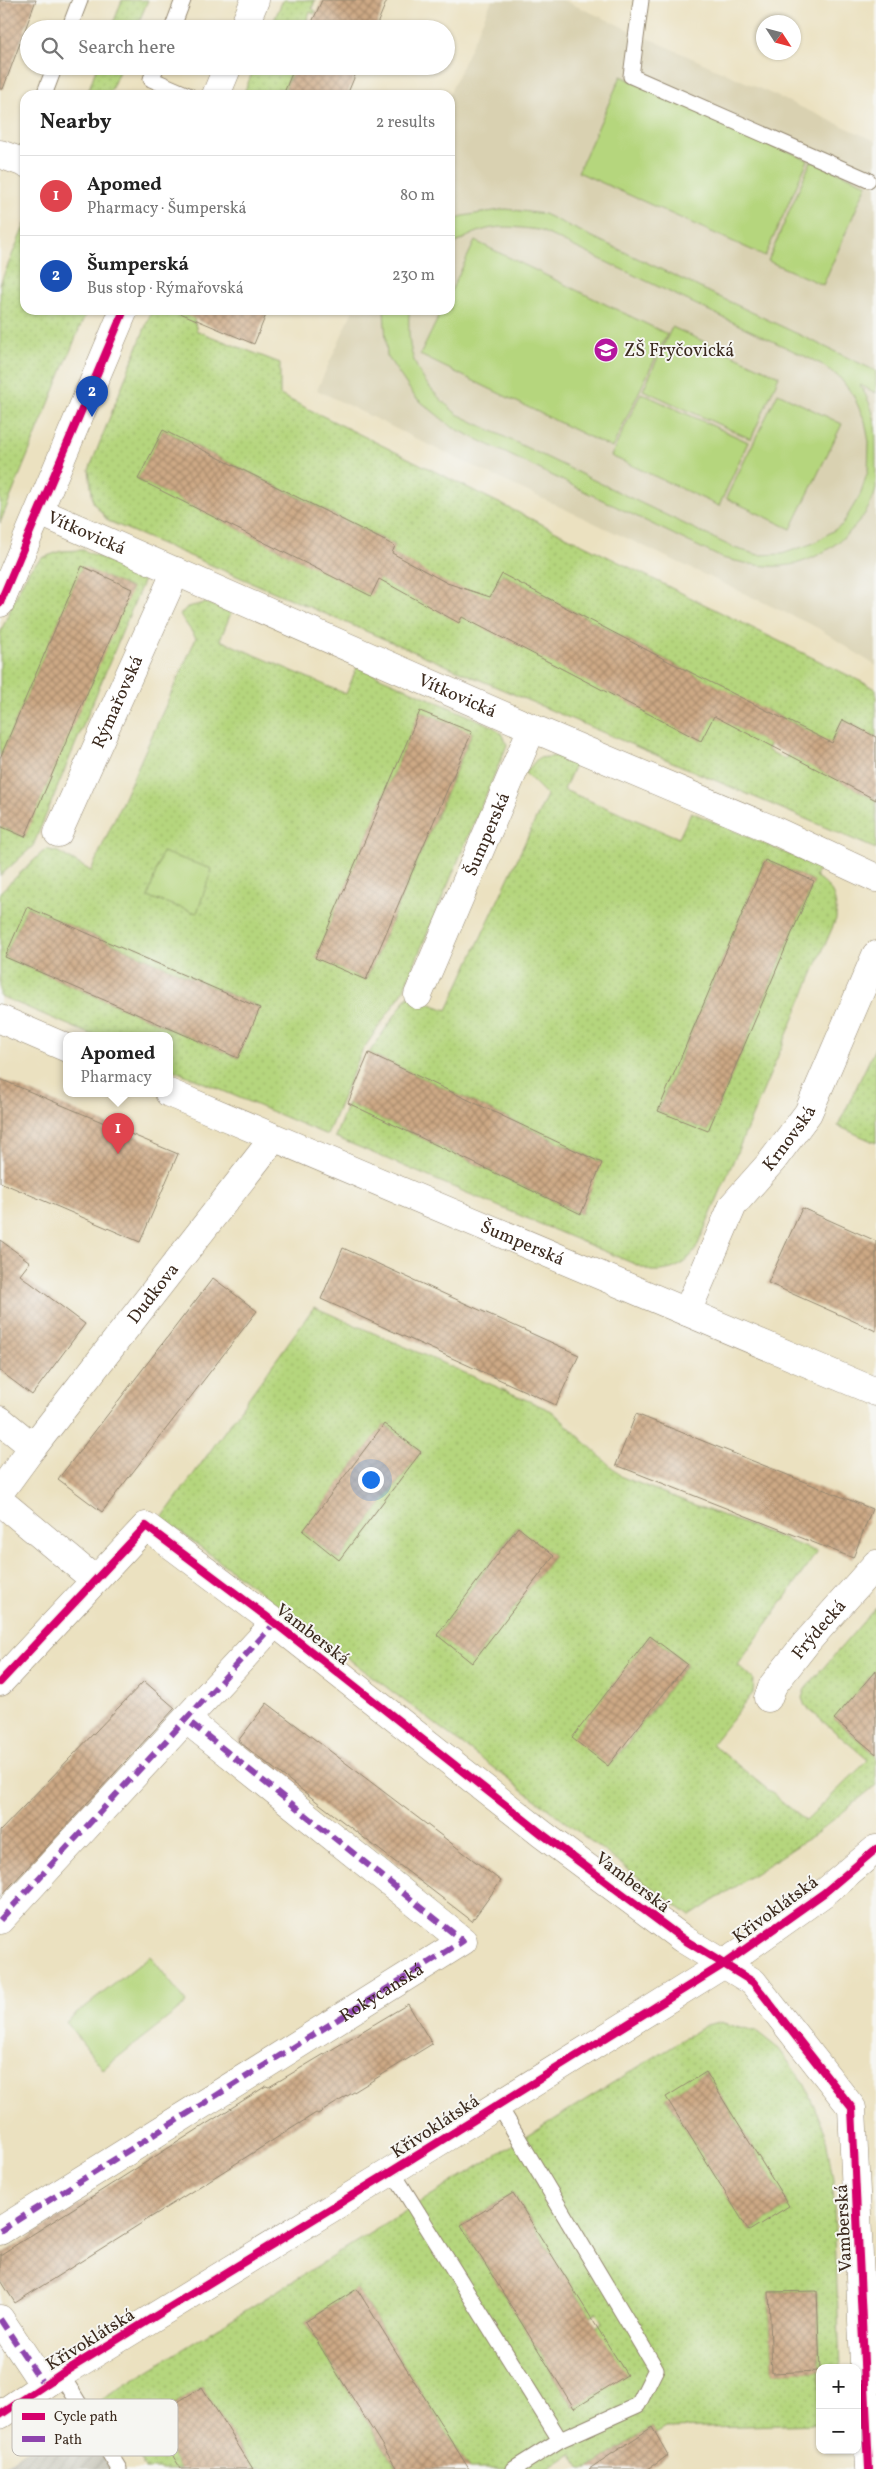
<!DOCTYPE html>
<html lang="en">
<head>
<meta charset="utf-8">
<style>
	:root { --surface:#fff; --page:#f2f2f2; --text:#222; --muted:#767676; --line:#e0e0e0; --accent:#ea580c }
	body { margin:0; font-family:Vollkorn,serif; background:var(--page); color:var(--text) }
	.controls { position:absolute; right:15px; bottom:15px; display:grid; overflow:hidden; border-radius:10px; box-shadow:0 1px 4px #0004 }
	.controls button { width:45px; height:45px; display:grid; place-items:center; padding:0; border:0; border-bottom:1px solid var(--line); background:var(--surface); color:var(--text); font:25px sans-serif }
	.compass { position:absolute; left:756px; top:15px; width:45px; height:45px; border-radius:50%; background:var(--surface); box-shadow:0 1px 4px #0004; rotate:126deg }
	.you { position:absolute; left:370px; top:1479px; width:18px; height:18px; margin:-12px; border:4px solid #fff; border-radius:50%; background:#1a73e8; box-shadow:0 0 0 8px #1a73e833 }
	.badge { display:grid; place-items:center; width:32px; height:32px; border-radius:50%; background:var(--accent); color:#fff; font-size:16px; font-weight:700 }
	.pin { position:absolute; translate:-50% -41px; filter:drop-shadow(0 1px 2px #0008) }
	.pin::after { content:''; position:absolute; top:26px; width:18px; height:15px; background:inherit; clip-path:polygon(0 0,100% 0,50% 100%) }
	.popup { position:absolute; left:63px; top:1032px; width:110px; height:65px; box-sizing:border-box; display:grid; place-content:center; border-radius:10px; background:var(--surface); filter:drop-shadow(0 1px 4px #0005); font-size:16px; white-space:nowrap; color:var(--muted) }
	.popup b { font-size:19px; color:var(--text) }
	.popup::after { content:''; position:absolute; left:50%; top:100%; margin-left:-10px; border:10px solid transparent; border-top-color:var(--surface) }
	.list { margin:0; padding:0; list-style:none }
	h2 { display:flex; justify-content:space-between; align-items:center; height:65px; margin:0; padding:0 20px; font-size:21px }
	h2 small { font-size:16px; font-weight:400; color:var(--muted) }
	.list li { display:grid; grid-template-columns:32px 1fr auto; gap:15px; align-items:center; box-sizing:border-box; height:80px; padding:0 20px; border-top:1px solid var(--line) }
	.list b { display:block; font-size:19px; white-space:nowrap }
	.list p { margin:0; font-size:16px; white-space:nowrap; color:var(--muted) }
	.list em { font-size:16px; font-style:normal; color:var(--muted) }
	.icon { flex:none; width:28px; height:28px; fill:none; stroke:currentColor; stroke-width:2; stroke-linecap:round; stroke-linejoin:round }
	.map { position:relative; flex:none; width:876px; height:2469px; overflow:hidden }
	.search { position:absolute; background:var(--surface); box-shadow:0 1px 4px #0004; left:20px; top:20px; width:435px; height:55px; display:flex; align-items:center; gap:12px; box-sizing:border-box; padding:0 18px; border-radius:28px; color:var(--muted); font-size:19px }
	.panel { position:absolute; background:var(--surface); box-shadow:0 1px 4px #0004; left:20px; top:90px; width:435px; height:225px; border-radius:15px }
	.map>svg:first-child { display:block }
	.built { fill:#d9d1b1 }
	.industrial { fill:url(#industrial-furrows) }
	.grass { fill:url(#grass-dots); stroke:#78804e; fill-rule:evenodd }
	.park { fill:#b5d67d; stroke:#78804e }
	.building { fill:url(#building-cross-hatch) }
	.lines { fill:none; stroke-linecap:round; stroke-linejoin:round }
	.lane-casing { stroke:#93866f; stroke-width:17 }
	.street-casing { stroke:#93866f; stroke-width:29 }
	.lane { stroke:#fff; stroke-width:15 }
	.street { stroke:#fff; stroke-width:28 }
	.quiet { stroke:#8e44ad; stroke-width:6; stroke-dasharray:12 6; stroke-linecap:butt }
	.cycleway-casing { stroke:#f6f6f2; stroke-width:11 }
	.cycleway { stroke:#d6006c; stroke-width:8 }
	.labels { text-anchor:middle; stroke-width:4; stroke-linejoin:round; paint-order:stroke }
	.poi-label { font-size:18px; fill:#3b2a1e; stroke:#f6f6f2; text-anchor:start }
	.street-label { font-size:18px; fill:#3b2a1e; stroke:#f6f6f2 }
	.key { fill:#f6f6f2; stroke:#beb9b2; stroke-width:1 }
	.key-label { font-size:14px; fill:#3b2a1e }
</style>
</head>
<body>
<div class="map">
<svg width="876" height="2469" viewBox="0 0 876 2469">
	<defs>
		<pattern id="industrial-furrows" width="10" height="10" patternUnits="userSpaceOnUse" patternTransform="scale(1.25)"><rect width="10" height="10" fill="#c6c5b8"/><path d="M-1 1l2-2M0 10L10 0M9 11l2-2" fill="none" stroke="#aba99e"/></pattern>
		<pattern id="grass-dots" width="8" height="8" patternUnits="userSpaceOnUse" patternTransform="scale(1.25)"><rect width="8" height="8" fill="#b5d67d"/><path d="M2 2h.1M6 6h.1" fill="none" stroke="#9db86c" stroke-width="1.8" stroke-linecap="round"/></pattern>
		<pattern id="building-cross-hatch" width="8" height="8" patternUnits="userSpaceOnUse" patternTransform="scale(1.25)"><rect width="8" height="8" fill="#cda985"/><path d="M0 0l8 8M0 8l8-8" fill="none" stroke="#a88a6c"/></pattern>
	</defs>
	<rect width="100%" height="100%" fill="#f6f6f2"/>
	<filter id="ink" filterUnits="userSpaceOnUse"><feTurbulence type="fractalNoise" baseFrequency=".02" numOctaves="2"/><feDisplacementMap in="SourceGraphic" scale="10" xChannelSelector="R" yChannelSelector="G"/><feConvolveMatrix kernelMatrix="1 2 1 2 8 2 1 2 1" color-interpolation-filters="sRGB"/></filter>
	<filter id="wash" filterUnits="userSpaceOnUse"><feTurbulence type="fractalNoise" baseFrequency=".0096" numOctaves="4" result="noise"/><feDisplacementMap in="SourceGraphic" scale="20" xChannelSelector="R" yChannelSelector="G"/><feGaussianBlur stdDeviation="1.12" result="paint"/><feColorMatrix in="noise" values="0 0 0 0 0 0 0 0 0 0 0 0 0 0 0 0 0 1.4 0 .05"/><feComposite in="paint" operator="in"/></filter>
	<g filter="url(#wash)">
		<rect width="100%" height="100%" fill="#ebe1c0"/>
		<polygon class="built" points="492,0 563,0 876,141 876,666 818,628 441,451 317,390 353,310 450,310 449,95"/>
		<polygon class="industrial" points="78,2415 111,2469 0,2469 0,2468"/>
		<g class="grass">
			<polygon points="122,0 148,0 136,29 111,29"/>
			<polygon points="283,0 315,0 312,9 316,11 314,14 310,12 303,29 270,29"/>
			<polygon points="97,66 121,66 109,95 87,95"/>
			<polygon points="255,66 295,66 284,90 280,88 277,95 243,95"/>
			<polygon points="25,224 25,310 87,310 0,523 0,284"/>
			<path d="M152 310H198L194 320 197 331 280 363V395L876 689V737L843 720 818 769 876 800V849L108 521 93 502 89 470ZM163 430 395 545 371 595 138 479ZM502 574 726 691 701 740 476 623ZM765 709 806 730 785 759 767 750 770 743 752 734Z"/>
			<polygon points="83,550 145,577 33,846 0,876 0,826 24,837 131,588 82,567 0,758 0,633 21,585 30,569 42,558 61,551"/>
			<path d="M206 603 231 613 220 640 346 694 357 667 492 726 503 735 507 745 402 993 362 1051 327 1135 169 1068V1035H92L0 996V892L46 849 58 852 91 871 196 638 180 615 187 607ZM420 711 472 733 366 980 316 957ZM27 907 259 1007 238 1058 5 957Z"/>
			<path d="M559 756 576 762 564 790 679 838 691 812 820 868 815 876C833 888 837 898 836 919L696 1249C684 1266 672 1272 651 1271L335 1137 348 1103 581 1214 601 1162 369 1053 408 996 447 1010 547 795 525 773 538 758ZM765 860 814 881 708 1131 658 1110Z"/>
			<polygon points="876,1046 876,1143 838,1126"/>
			<path d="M314 1307 552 1411 622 1477 817 1552 738 1665 754 1680 753 1693 712 1744 806 1821 868 1760 805 1706 802 1698 805 1689 876 1607V1670L834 1719 876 1755V1785L817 1833 690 1916 162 1518ZM385 1424 421 1452 339 1560 303 1531ZM517 1527 554 1556 472 1662 437 1635ZM650 1636 687 1664 648 1716 611 1688ZM611 1689 647 1716 628 1743 608 1766Z"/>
			<path d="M720 2022 756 2031 779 2049 805 2085 825 2132 833 2179 840 2368H820L817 2291 769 2292 772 2372 820 2371V2424L666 2428 656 2434 652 2427 588 2469H581L571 2454 548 2469H469L357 2289 305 2322 397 2469H253L202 2387 150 2419 181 2469H146L101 2400 706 2025ZM706 2072 789 2206 750 2231 666 2098ZM513 2193 590 2316 596 2312 602 2322 596 2327 574 2408 461 2225Z"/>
		</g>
		<g class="park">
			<polygon points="621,76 808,160 765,256 578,172"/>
			<polygon points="811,161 867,184 823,285 768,261"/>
			<path d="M506 209 544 214 876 371V393L860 385C876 412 876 423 876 454 876 465 876 478 876 489 868 524 825 559 790 565 767 569 744 563 722 558L452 427 415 397 387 356 384 310H410C408 317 409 326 409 333 410 370 431 392 457 414L734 548 759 555 782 554 814 543 842 525 860 495 868 471 869 442 865 421 853 395 840 378 821 364 539 230C499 225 485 224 450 247V223L463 216Z"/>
			<polygon points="475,241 667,334 612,448 420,355 442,310 450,310 450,293"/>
			<polygon points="672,327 779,376 751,439 643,390"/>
			<polygon points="641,393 748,442 719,506 611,456"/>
			<polygon points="778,393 842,424 791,529 726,498"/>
			<polygon points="162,852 212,869 197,913 148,897"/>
			<polygon points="150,1956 187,2003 103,2069 66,2022"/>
		</g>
		<g id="blocks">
			<g class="building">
				<polygon points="0,0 36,0 3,89 0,89"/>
				<polygon points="322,0 387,0 375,29 309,29"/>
				<polygon points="295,66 359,66 347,95 283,95"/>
				<polygon points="173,310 268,310 254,344"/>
				<polygon points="163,430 395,546 392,553 447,583 490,597 502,574 666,660 832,743 843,720 876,737 876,800 714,716 701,741 462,617 459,623 379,579 371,596 138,479"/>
				<polygon points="82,566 132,589 25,837 0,826 0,758"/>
				<polygon points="420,711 472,732 366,980 315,958"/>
				<polygon points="765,860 814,881 708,1131 658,1111"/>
				<polygon points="27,907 260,1008 238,1058 5,957"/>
				<polygon points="369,1053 602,1163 581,1214 348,1103"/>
				<polygon points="0,1079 178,1154 140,1242 0,1182"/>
				<polygon points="802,1208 876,1241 876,1331 768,1283"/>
				<polygon points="0,1240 30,1262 20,1275 85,1324 32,1395 0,1371"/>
				<polygon points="343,1248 579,1355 556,1405 321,1299"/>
				<polygon points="213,1278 257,1311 102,1512 58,1479"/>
				<polygon points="636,1414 872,1509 853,1558 616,1465"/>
				<polygon points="384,1424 421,1452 339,1560 303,1531"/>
				<polygon points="518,1527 554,1556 472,1663 437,1635"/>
				<polygon points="650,1636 687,1664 608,1766 572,1738"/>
				<polygon points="876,1670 876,1754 834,1719"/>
				<polygon points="144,1681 175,1708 0,1897 0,1831"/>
				<polygon points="267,1703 501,1881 472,1921 238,1741"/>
				<polygon points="408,2004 432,2044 318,2114 316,2113 15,2303 0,2279 0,2255 266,2086 269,2087"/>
				<polygon points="706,2072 789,2206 749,2231 666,2097"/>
				<polygon points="513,2193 627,2375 574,2408 461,2225"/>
				<polygon points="357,2289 469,2469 397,2469 305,2322"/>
				<polygon points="817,2291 820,2371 772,2373 769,2292"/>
				<polygon points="202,2387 253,2469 181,2469 150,2419"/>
				<polygon points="652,2427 668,2455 656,2464 648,2469 589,2469"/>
			</g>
		</g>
	</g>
	<g filter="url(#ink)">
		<use href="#blocks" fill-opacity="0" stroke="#93866f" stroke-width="1"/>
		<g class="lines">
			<defs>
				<g id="lane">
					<polyline points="641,0 631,76 868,180"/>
					<polyline points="69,29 80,0"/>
					<polyline points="172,29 183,0"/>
					<polyline points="157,66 151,79 188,95"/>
					<polyline points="44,95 55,66"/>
					<polyline points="392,2171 560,2440 638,2405 656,2369 498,2104"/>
					<polyline points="61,2374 119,2469"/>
					<polyline points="514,2469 560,2440"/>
				</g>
				<g id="street">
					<polyline points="243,29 255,0"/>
					<polyline points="216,95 228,66"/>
					<polyline points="0,154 25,163"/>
					<path id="s1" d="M40 512 532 728 771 829 876 878"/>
					<polyline points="0,603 124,310"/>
					<path id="s2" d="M58 833 176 571"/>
					<path id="s3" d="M418 995 532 728"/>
					<polyline points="0,1019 67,1048"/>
					<path id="s4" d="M169 1093 876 1392"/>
					<path id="s5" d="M687 1312 733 1205 772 1161 808 1113 876 955"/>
					<polyline points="0,1420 33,1447 0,1492"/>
					<path id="s6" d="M33 1447 273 1139"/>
					<polyline points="0,1501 95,1580"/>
					<polyline points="0,1682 146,1526 275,1623 542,1834 683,1939 753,1982 852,2108 869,2469"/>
					<path id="s7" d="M768 1698 773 1685 806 1643 876 1564"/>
					<polyline points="0,1920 275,1623"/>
					<polyline points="0,2231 463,1941 187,1720"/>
					<polyline points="0,2319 44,2385"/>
					<polyline points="0,2415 61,2374 392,2171 724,1964 824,1893 876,1849"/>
				</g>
			</defs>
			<use href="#lane" class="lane-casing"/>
			<use href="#street" class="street-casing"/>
			<use href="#lane" class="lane"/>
			<use href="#street" class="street"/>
			<g class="quiet">
				<polyline points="0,1920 275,1623"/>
				<path id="s8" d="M0 2231 463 1941 187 1720"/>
				<polyline points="0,2319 44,2385"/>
			</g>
			<defs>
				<g id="cycleway">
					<polyline points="0,603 124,310"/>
					<polyline points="0,1682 146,1526 275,1623 542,1834 683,1939 753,1982 852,2108 869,2469"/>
					<polyline points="0,2415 61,2374 392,2171 724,1964 824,1893 876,1849"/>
				</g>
			</defs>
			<use href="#cycleway" class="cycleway-casing"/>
			<use href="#cycleway" class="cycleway"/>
		</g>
	</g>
	<defs>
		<symbol id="school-disc" viewBox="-11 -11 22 22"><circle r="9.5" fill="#b5179e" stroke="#f6f6f2"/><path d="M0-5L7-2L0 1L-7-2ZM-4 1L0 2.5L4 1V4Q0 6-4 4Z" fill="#fff"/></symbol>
	</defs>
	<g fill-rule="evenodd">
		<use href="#school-disc" x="592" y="336" width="28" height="28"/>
	</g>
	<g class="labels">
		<g class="poi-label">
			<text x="624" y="356">ZŠ Fryčovická</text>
		</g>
		<g class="street-label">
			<text dy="6" stroke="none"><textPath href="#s1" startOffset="51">Vítkovická</textPath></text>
			<text dy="6" stroke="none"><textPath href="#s1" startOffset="456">Vítkovická</textPath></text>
			<text dy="6" stroke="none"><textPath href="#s2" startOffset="144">Rýmařovská</textPath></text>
			<text dy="6" stroke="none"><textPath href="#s3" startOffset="175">Šumperská</textPath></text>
			<text dy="6" stroke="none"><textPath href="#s5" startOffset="204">Krnovská</textPath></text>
			<text dy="6" stroke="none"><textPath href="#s4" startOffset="384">Šumperská</textPath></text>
			<text dy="6" stroke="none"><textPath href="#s6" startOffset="195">Dudkova</textPath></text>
			<text dy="6" stroke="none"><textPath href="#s7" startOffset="86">Frýdecká</textPath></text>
			<text transform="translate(313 1634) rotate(38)" y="6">Vamberská</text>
			<text transform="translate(633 1882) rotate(37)" y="6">Vamberská</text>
			<text transform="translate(775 1909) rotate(-36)" y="6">Křivoklátská</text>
			<text dy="6" stroke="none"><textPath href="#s8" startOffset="450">Rokycanská</textPath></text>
			<text transform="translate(435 2126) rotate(-33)" y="6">Křivoklátská</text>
			<text transform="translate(843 2228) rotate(-93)" y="6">Vamberská</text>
			<text transform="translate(90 2339) rotate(-32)" y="6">Křivoklátská</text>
		</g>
	</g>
	<rect x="12" y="2399" width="166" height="57" rx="8" class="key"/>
	<rect x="22" y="2413" width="23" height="7" fill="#d6006c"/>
	<rect x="22" y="2436" width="23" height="6" fill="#8e44ad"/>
	<g class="key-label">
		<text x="54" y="2421">Cycle path</text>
		<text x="54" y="2444">Path</text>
	</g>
</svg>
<div class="controls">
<button>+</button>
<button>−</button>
</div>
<svg class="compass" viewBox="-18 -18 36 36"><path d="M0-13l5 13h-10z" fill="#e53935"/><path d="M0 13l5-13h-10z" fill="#767676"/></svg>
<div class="you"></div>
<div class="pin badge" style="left:118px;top:1154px;background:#e0444e">1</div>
<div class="popup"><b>Apomed</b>Pharmacy</div>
<div class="pin badge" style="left:92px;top:417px;background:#1a4fb4">2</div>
<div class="search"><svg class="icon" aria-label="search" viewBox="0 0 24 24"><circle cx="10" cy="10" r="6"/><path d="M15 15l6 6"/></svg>Search here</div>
<section class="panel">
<h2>Nearby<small>2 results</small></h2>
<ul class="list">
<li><span class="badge" style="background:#e0444e">1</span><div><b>Apomed</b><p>Pharmacy · Šumperská</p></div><em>80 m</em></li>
<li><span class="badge" style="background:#1a4fb4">2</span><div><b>Šumperská</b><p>Bus stop · Rýmařovská</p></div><em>230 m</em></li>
</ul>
</section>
</div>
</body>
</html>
